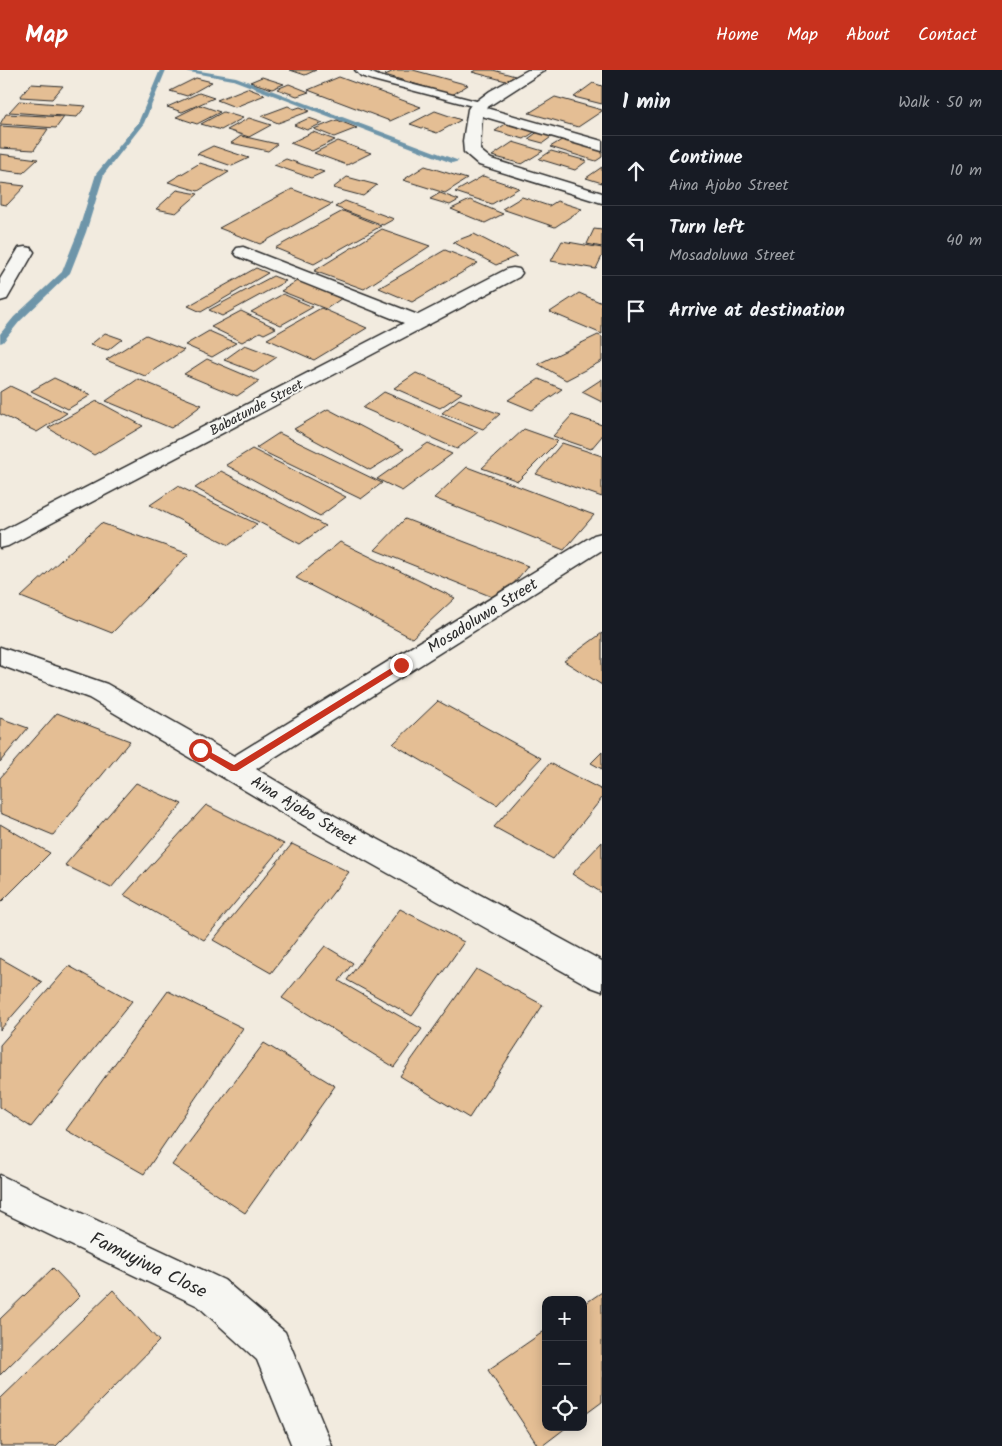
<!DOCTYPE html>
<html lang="en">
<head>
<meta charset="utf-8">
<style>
	:root { --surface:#171b24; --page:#242831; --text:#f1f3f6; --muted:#9ea1a6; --line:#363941; --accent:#c8321e }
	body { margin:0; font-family:Kalam,sans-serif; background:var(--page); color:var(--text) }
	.controls { position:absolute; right:15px; bottom:15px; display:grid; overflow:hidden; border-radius:10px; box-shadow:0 2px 12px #0003 }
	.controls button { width:45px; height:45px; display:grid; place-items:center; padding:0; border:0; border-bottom:1px solid var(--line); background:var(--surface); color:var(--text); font:25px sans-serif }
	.stop { position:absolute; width:15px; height:15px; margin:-11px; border:4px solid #c8321e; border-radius:50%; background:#fff }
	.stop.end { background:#c8321e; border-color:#fff; box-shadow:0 1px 5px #0008 }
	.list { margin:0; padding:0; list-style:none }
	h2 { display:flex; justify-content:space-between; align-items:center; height:65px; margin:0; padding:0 20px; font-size:21px }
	h2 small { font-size:16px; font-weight:400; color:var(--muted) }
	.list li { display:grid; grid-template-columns:32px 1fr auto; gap:15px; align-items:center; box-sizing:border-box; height:70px; padding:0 20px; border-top:1px solid var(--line) }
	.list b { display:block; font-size:19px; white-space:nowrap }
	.list p { margin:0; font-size:16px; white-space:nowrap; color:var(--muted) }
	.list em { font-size:16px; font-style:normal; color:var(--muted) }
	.icon { flex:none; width:28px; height:28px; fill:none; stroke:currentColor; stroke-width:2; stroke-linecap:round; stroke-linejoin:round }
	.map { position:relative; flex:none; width:602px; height:1376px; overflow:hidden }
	header { display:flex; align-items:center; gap:30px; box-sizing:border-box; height:70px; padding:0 25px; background:var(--accent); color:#fff }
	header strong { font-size:24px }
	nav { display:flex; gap:28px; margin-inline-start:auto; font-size:18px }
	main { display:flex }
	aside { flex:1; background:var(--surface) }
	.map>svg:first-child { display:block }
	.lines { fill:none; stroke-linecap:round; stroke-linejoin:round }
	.stream { fill:#6e95a9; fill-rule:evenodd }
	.building { fill:#e4be94; stroke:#2b2b2b }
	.lane-casing { stroke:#2b2b2b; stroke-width:3 }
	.street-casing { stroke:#2b2b2b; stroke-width:3 }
	.lane { fill:#f6f6f2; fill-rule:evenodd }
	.street { fill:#f6f6f2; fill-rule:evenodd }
	.route { fill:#c8321e }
	.labels { text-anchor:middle; stroke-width:4; stroke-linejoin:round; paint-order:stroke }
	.far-street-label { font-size:14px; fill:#2b2b2b; stroke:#f6f6f2 }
	.street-label { font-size:16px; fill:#2b2b2b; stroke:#f6f6f2 }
	.near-street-label { font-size:19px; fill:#2b2b2b; stroke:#f6f6f2 }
</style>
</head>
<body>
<header>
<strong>Map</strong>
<nav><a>Home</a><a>Map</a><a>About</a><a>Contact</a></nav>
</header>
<main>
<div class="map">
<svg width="602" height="1376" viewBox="0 0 602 1376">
	<rect width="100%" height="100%" fill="#f2ebdf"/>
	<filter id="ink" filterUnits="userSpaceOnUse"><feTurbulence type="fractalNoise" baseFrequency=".02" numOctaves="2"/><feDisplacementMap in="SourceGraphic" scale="10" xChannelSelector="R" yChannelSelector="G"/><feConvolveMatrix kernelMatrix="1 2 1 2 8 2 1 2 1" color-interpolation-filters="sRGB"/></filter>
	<g filter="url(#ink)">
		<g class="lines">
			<g class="stream">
				<polygon points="160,0 166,0 144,53 104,104 86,162 70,203 20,251 3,272 0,273 0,264 14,247 62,202 78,162 96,104 138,53"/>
				<polygon points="178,0 194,0 236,7 459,91 452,93 233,10"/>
			</g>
		</g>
		<g class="building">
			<polygon points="290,0 316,0 305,5"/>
			<polygon points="396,0 413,0 468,15 452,25 385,5"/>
			<polygon points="476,0 493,0 515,6 506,11 472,2"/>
			<polygon points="262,7 284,14 272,19 250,12"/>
			<polygon points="339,7 421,37 390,51 308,20"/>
			<polygon points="196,8 212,12 187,26 170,21"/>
			<polygon points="593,13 602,16 602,34 574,27"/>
			<polygon points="31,14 63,16 52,29 20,27"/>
			<polygon points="289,14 309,22 297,26 277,19"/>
			<polygon points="247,18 265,25 235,37 217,30"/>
			<polygon points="199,23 214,28 182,42 167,37"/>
			<polygon points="555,27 602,40 602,41 578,57 529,43"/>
			<polygon points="19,31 86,36 77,47 9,42"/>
			<polygon points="200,35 220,42 197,54 176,47"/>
			<polygon points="288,36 294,39 300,37 310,41 278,53 261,46"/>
			<polygon points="435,41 461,50 437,63 410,54"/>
			<polygon points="223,42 243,48 221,60 201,54"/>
			<polygon points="6,44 64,47 56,58 0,54"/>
			<polygon points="249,48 271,55 249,67 227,60"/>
			<polygon points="309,48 323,53 307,60 294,55"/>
			<polygon points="337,50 357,58 334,67 314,59"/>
			<polygon points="507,53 536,61 524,69 495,61"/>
			<polygon points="0,56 48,59 34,80 0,78"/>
			<polygon points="539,61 554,65 543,73 528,69"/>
			<polygon points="313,62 335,70 312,81 290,73"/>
			<polygon points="241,66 277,74 268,81 231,73"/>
			<polygon points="565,68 602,79 602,87 596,91 550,77"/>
			<polygon points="338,71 371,83 347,95 314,83"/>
			<polygon points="513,72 543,81 522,94 492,86"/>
			<polygon points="213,76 249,88 232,96 197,84"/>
			<polygon points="551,81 587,91 575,100 539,89"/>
			<polygon points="0,84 38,89 23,103 0,100"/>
			<polygon points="286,89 324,102 311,108 274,95"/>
			<polygon points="200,93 229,102 198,121 168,112"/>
			<polygon points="425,96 467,109 445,123 403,110"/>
			<polygon points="602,97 602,113 586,108"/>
			<polygon points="483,106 519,118 492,134 455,122"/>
			<polygon points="347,107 377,115 363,126 333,118"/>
			<polygon points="0,113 25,116 7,135 0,134"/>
			<polygon points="292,119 332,134 260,174 219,158"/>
			<polygon points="177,120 198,124 176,143 156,139"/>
			<polygon points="440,123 459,130 450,135 430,129"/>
			<polygon points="522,127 549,136 557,131 582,139 555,157 502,139"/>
			<polygon points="470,130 503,144 485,153 451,139"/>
			<polygon points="345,131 394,149 383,155 335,137"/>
			<polygon points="343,141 381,156 314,194 275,178"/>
			<polygon points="382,159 430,176 364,219 314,201"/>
			<polygon points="594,159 602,160 602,177 587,174"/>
			<polygon points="474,164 517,186 496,195 453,172"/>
			<polygon points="562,171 602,178 602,186 596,199 551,191"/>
			<polygon points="445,180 478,193 412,232 379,218"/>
			<polygon points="256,198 268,203 201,242 188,236"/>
			<polygon points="273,206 286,211 222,246 209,240"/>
			<polygon points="300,209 345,226 326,239 281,221"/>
			<polygon points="579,223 602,233 602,264 550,242"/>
			<polygon points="283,224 313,237 281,255 251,242"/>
			<polygon points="321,238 367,258 314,290 267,269"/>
			<polygon points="241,241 276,258 264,264 260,262 242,272 211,257"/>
			<polygon points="209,261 236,273 212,287 185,275"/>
			<polygon points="105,263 122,269 108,280 90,275"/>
			<polygon points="146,265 184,280 145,306 106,290"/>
			<polygon points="598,265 602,267 602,291 566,310 538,294"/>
			<polygon points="245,275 277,287 255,302 224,290"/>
			<polygon points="207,289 259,311 237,326 184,304"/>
			<polygon points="416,303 462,323 440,338 394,318"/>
			<polygon points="54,308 91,325 68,339 31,321"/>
			<polygon points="138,309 202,335 171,358 106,331"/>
			<polygon points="539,309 562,319 532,340 508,330"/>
			<polygon points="602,309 602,332 582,322"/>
			<polygon points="10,316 67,343 37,362 0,344 0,322"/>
			<polygon points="384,322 478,362 457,379 363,338"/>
			<polygon points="459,329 500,344 483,359 442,343"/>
			<polygon points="97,331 143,356 94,385 48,358"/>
			<polygon points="328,339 404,379 370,400 294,359"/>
			<polygon points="572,345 602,355 602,366 591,379 553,366"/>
			<polygon points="524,359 558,371 518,411 482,398"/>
			<polygon points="279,363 382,413 361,429 256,378"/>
			<polygon points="428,373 452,384 402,421 377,409"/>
			<polygon points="562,373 602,386 602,427 536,404"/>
			<polygon points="252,379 346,427 320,446 226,395"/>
			<polygon points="467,397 594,445 564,480 434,428"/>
			<polygon points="221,401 325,456 300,474 195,418"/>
			<polygon points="178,416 257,454 229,475 150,435"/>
			<polygon points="405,449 528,496 500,530 375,480"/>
			<polygon points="101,453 189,484 112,563 21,527"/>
			<polygon points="340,472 455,528 412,568 296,508"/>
			<polygon points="602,563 602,615 564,591"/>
			<polygon points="438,631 541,688 497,735 393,674"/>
			<polygon points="57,643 130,671 53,765 0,743 0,708"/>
			<polygon points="0,648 28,658 0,692"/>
			<polygon points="602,682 602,699 591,693"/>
			<polygon points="550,693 602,720 602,728 553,789 494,757"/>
			<polygon points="136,713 182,734 111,818 65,795"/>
			<polygon points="206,735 284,774 204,870 124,825"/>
			<polygon points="0,754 50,783 0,833"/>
			<polygon points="602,772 602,823 572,804"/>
			<polygon points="292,774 349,802 271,903 213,870"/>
			<polygon points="400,839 464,872 412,946 347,910"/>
			<polygon points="325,876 353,893 339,911 422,959 394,997 282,928"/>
			<polygon points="0,888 42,912 0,960"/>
			<polygon points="69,896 132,931 31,1057 0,1037 0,975"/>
			<polygon points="476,899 543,935 469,1048 400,1006"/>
			<polygon points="168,921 243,958 144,1104 66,1060"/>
			<polygon points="264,973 335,1016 245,1143 172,1095"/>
			<polygon points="53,1198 80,1226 0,1305 0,1249"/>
			<polygon points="113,1220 159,1271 56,1376 0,1376 0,1329"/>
			<polygon points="602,1222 602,1332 583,1346 583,1235"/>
			<polygon points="546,1260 546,1357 567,1357 542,1376 538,1376 488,1300"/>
		</g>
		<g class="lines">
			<defs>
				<polygon id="lane" points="355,0 365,0 379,6 484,33 485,35 480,38 373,10 361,6"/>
				<g id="street">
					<polygon points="528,0 545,0 486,38 602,71 602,81 482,46 480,80 491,89 602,123 602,133 479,95 464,82 463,71 468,39 470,36 490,21"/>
					<polygon points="25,177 31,178 34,182 7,229 0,231 0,209 19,178"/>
					<polygon points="243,177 418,245 507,199 513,198 519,199 522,203 519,207 8,476 0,478 0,462 404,253 237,186 234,182 237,178"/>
					<polygon points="602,463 602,480 256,699 335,746 602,891 602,921 591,917 315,762 89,628 0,595 0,577 107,614 234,686 594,465"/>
					<polygon points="0,1105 224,1210 285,1262 332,1376 292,1376 257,1290 198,1236 0,1141"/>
				</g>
			</defs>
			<use href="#lane" class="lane-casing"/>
			<use href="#street" class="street-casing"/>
			<use href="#lane" class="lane"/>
			<use href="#street" class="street"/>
		</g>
	</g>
	<polygon class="route" points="401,592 404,593 404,597 237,701 231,701 196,680 197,678 203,678 234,695"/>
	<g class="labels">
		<g class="far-street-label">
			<text transform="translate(256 337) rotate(-28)" y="5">Babatunde Street</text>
		</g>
		<g class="street-label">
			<text transform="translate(482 545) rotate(-32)" y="6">Mosadoluwa Street</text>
			<text transform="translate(304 740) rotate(31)" y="6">Aina Ajobo Street</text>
		</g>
		<g class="near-street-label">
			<text transform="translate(149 1194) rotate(26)" y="7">Famuyiwa Close</text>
		</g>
	</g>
</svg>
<div class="controls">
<button>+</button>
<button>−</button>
<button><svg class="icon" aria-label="locate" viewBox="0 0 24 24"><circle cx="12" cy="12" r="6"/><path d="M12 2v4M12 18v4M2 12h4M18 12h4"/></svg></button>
</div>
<div class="stop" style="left:200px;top:680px"></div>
<div class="stop end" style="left:401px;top:595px"></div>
</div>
<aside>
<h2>1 min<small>Walk · 50 m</small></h2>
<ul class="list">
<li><svg class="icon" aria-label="ahead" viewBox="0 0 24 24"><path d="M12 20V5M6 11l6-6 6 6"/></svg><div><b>Continue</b><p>Aina Ajobo Street</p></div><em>10 m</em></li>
<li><svg class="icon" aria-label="left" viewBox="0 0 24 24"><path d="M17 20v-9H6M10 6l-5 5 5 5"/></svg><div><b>Turn left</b><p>Mosadoluwa Street</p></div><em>40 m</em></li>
<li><svg class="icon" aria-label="arrive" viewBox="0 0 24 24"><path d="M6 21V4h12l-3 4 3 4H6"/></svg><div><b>Arrive at destination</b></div></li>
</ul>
</aside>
</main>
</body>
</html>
